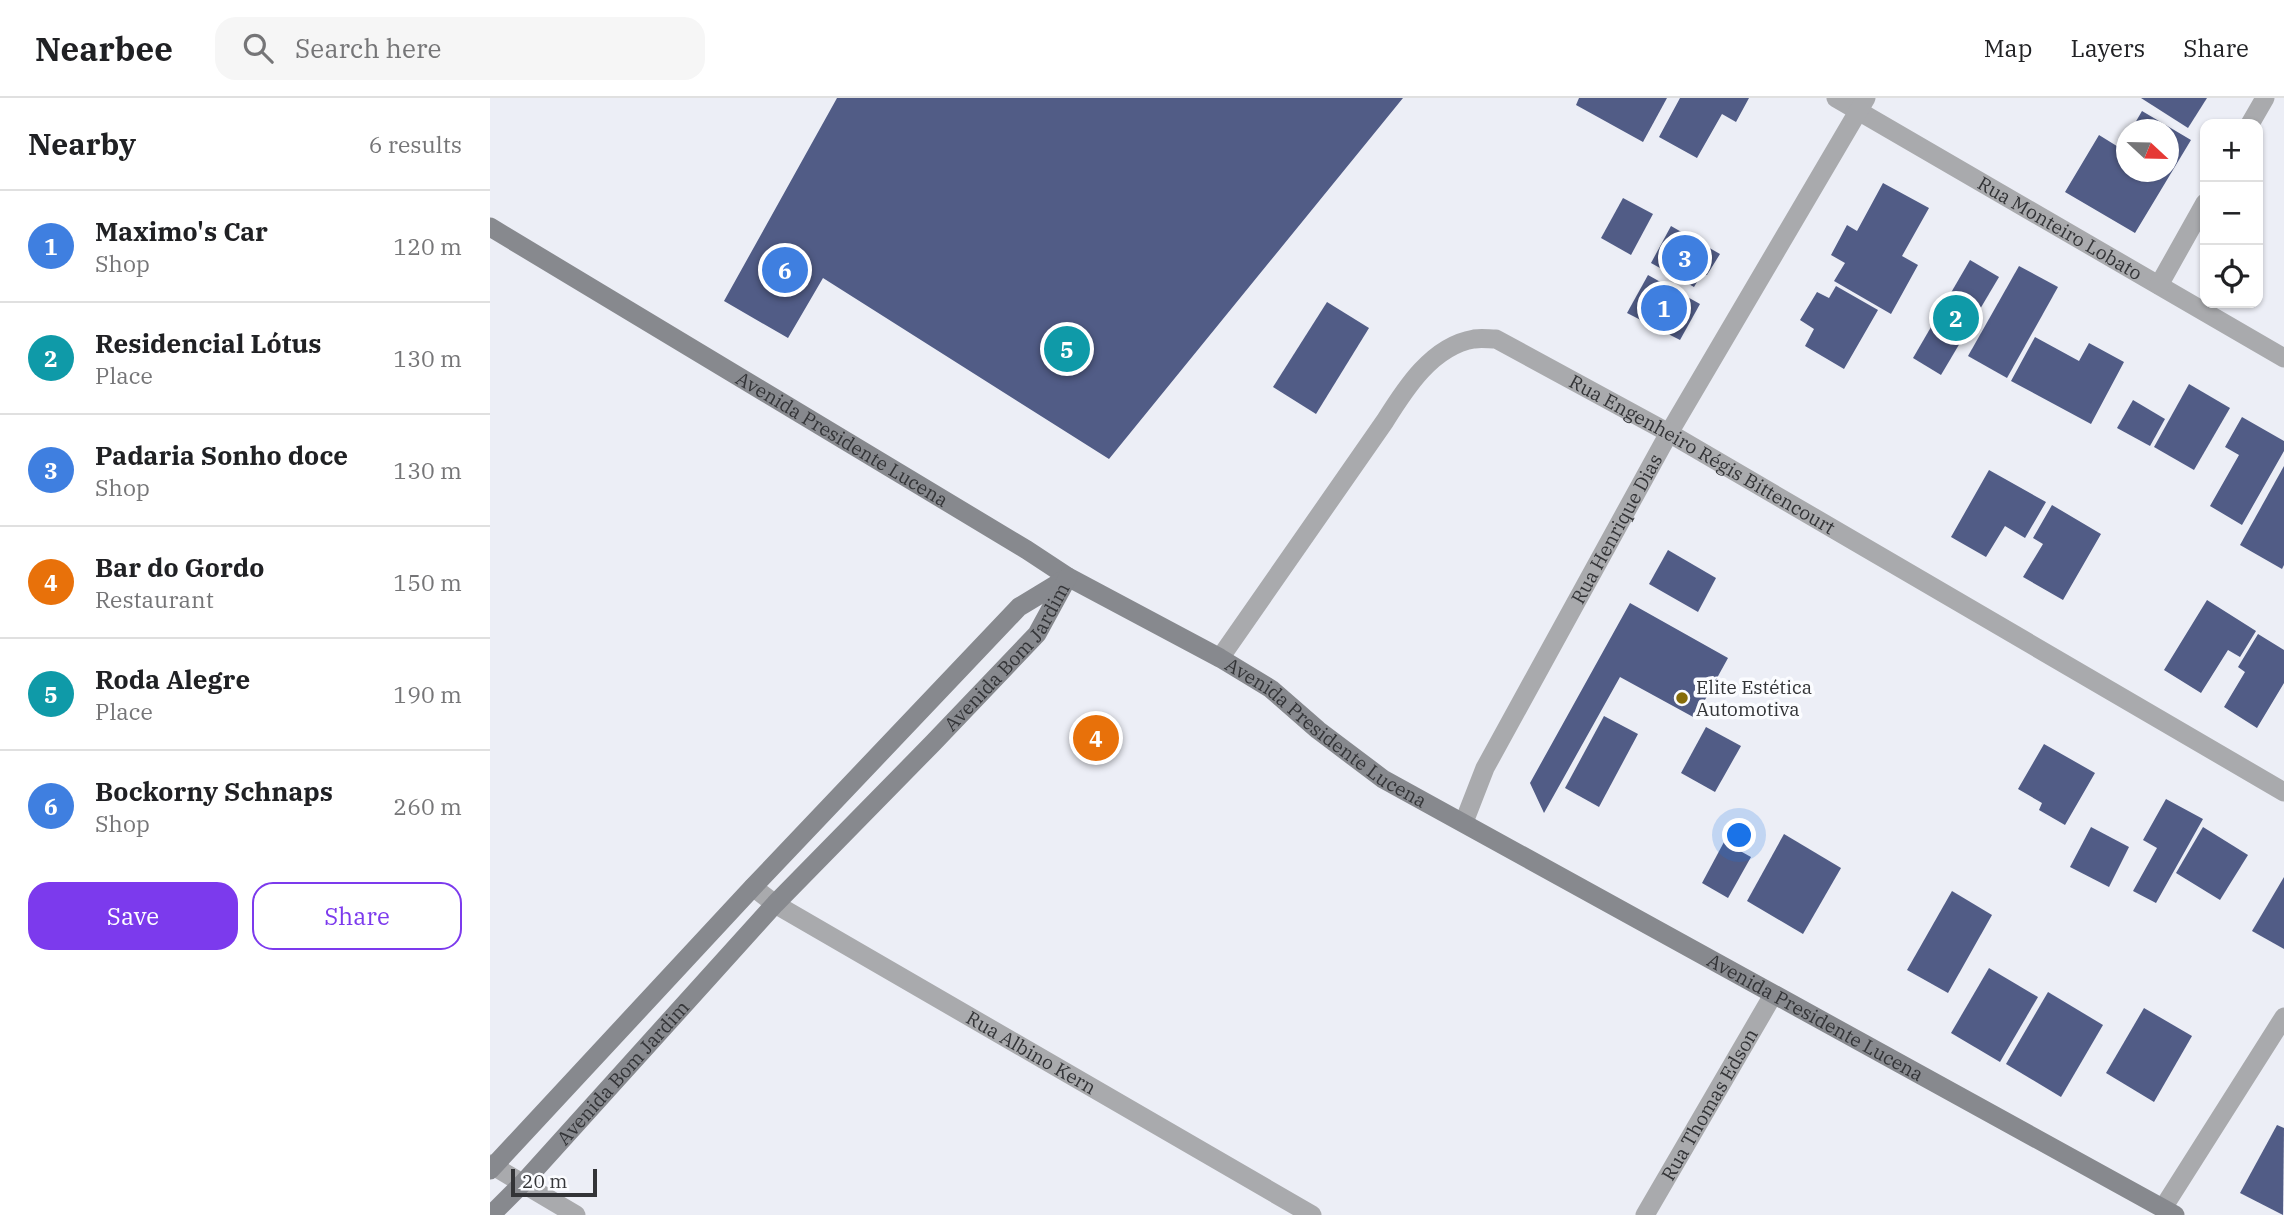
<!DOCTYPE html>
<html lang="en">
<head>
<meta charset="utf-8">
<style>
	:root { --surface:#fff; --page:#f6f6f6; --text:#202124; --muted:#757577; --line:#e0e0e0; --accent:#7c3aed }
	body { margin:0; font-family:"IBM Plex Serif",serif; background:var(--page); color:var(--text) }
	.controls { position:absolute; right:21px; top:21px; display:grid; overflow:hidden; border-radius:14px; box-shadow:0 2px 5px #0004 }
	.controls button { width:63px; height:63px; display:grid; place-items:center; padding:0; border:0; border-bottom:2px solid var(--line); background:var(--surface); color:var(--text); font:35px sans-serif }
	.compass { position:absolute; left:1626px; top:21px; width:63px; height:63px; border-radius:50%; background:var(--surface); box-shadow:0 2px 5px #0004; rotate:112deg }
	.scale { position:absolute; left:21px; bottom:18px; width:86px; box-sizing:border-box; padding-left:7px; border:4px solid #333437; border-top:0; font-size:19px; line-height:24px; white-space:nowrap; color:#333437; -webkit-text-stroke:5px #fbfcff; paint-order:stroke }
	.you { position:absolute; left:1250px; top:738px; width:24px; height:24px; margin:-18px; border:5px solid #fff; border-radius:50%; background:#1a73e8; box-shadow:0 0 0 10px #1a73e833 }
	.badge { display:grid; place-items:center; width:46px; height:46px; border-radius:50%; background:var(--accent); color:#fff; font-size:23px; font-weight:700 }
	.pin { position:absolute; translate:-50% -50%; border:4px solid #fff; box-shadow:0 2px 7px #0006 }
	.list { margin:0; padding:0; list-style:none }
	h2 { display:flex; justify-content:space-between; align-items:center; height:91px; margin:0; padding:0 28px; font-size:30px }
	h2 small { font-size:23px; font-weight:400; color:var(--muted) }
	.list li { display:grid; grid-template-columns:46px 1fr auto; gap:21px; align-items:center; box-sizing:border-box; height:112px; padding:0 28px; border-top:2px solid var(--line) }
	.list b { display:block; font-size:26px; white-space:nowrap }
	.list p { margin:0; font-size:23px; white-space:nowrap; color:var(--muted) }
	.list em { font-size:23px; font-style:normal; color:var(--muted) }
	.actions { display:flex; gap:14px; padding:21px 28px }
	.actions a { flex:1; padding:16px 0; border:2px solid var(--accent); border-radius:21px; text-align:center; font-size:24px; color:var(--accent) }
	.actions .main { background:var(--accent); color:#fff }
	.icon { flex:none; width:38px; height:38px; fill:none; stroke:currentColor; stroke-width:2; stroke-linecap:round; stroke-linejoin:round }
	.map { position:relative; flex:none; width:1794px; height:1117px; overflow:hidden }
	header { display:flex; align-items:center; gap:42px; box-sizing:border-box; height:98px; padding:0 35px; background:var(--surface); border-bottom:2px solid var(--line) }
	header strong { font-size:33px }
	nav { display:flex; gap:38px; margin-inline-start:auto; font-size:24px }
	.search { width:490px; height:63px; background:var(--page); display:flex; align-items:center; gap:18px; box-sizing:border-box; padding:0 24px; border-radius:21px; color:var(--muted); font-size:26px }
	main { display:flex }
	aside { flex:1; background:var(--surface) }
	.map>svg:first-child { display:block }
	.building { fill:#515c86 }
	.lines { fill:none; stroke-linecap:round; stroke-linejoin:round }
	.minor { stroke:#a9aaad; stroke-width:19 }
	.tertiary { stroke:#a9aaad; stroke-width:19 }
	.secondary { stroke:#87898e; stroke-width:19 }
	.poi-dot { fill:#866c0a; stroke:#fbfcff; stroke-width:2.5 }
	.labels { text-anchor:middle; stroke-width:7; stroke-linejoin:round; paint-order:stroke }
	.street-label { font-size:19px; fill:#333437; stroke:#fbfcff }
	.poi-label { font-size:19px; fill:#333437; stroke:#fbfcff; text-anchor:start }
</style>
</head>
<body>
<header>
<strong>Nearbee</strong>
<div class="search"><svg class="icon" aria-label="search" viewBox="0 0 24 24"><circle cx="10" cy="10" r="6"/><path d="M15 15l6 6"/></svg>Search here</div>
<nav><a>Map</a><a>Layers</a><a>Share</a></nav>
</header>
<main>
<aside>
<h2>Nearby<small>6 results</small></h2>
<ul class="list">
<li><span class="badge" style="background:#3f7fe0">1</span><div><b>Maximo's Car</b><p>Shop</p></div><em>120 m</em></li>
<li><span class="badge" style="background:#0f9aa8">2</span><div><b>Residencial Lótus</b><p>Place</p></div><em>130 m</em></li>
<li><span class="badge" style="background:#3f7fe0">3</span><div><b>Padaria Sonho doce</b><p>Shop</p></div><em>130 m</em></li>
<li><span class="badge" style="background:#e8710a">4</span><div><b>Bar do Gordo</b><p>Restaurant</p></div><em>150 m</em></li>
<li><span class="badge" style="background:#0f9aa8">5</span><div><b>Roda Alegre</b><p>Place</p></div><em>190 m</em></li>
<li><span class="badge" style="background:#3f7fe0">6</span><div><b>Bockorny Schnaps</b><p>Shop</p></div><em>260 m</em></li>
</ul>
<div class="actions"><a class="main">Save</a><a>Share</a></div>
</aside>
<div class="map">
<svg width="1794" height="1117" viewBox="0 0 1794 1117">
	<rect width="100%" height="100%" fill="#eceef6"/>
	<g class="building">
		<polygon points="347,0 913,0 619,361 333,180 298,240 234,203"/>
		<polygon points="1089,0 1177,0 1153,44 1086,7"/>
		<polygon points="1190,0 1259,0 1246,24 1232,16 1207,60 1169,39"/>
		<polygon points="1651,0 1717,0 1698,30"/>
		<polygon points="1652,13 1701,42 1645,135 1575,94 1609,37 1630,50 1636,39 1636,74 1678,74 1678,32 1641,32"/>
		<polygon points="1393,85 1439,110 1412,158 1428,167 1401,216 1344,183 1355,165 1341,157 1357,127 1367,133"/>
		<polygon points="1133,100 1163,116 1141,157 1111,140"/>
		<polygon points="1181,128 1230,156 1217,177 1211,177 1204,189 1161,165"/>
		<polygon points="1480,162 1509,179 1451,277 1423,260"/>
		<polygon points="1529,168 1568,189 1517,280 1478,258"/>
		<polygon points="1158,177 1210,206 1190,242 1137,215"/>
		<polygon points="1346,188 1388,212 1354,271 1315,248 1324,231 1310,222 1327,194 1339,200"/>
		<polygon points="837,204 879,230 826,316 783,289"/>
		<polygon points="1545,239 1589,263 1599,245 1634,264 1601,326 1521,283"/>
		<polygon points="1699,286 1740,310 1704,372 1664,349"/>
		<polygon points="1643,302 1675,321 1660,348 1627,330"/>
		<polygon points="1752,319 1794,343 1794,353 1752,427 1720,408 1749,357 1735,349"/>
		<polygon points="1794,368 1794,467 1792,471 1750,447"/>
		<polygon points="1499,372 1556,404 1535,440 1515,428 1496,459 1461,439"/>
		<polygon points="1562,407 1611,436 1573,502 1533,479 1553,446 1543,440"/>
		<polygon points="1178,452 1226,480 1208,514 1159,486"/>
		<polygon points="1717,502 1766,533 1750,559 1738,552 1711,595 1674,572"/>
		<polygon points="1140,505 1238,560 1205,620 1130,579 1054,715 1040,685"/>
		<polygon points="1768,536 1794,552 1794,585 1767,630 1734,609 1755,574 1748,569"/>
		<polygon points="1114,618 1148,636 1109,709 1075,690"/>
		<polygon points="1216,629 1251,648 1225,694 1191,675"/>
		<polygon points="1554,646 1605,675 1575,727 1549,712 1552,705 1528,691"/>
		<polygon points="1676,701 1713,721 1666,805 1643,793 1667,750 1653,742"/>
		<polygon points="1601,729 1639,749 1619,789 1580,769"/>
		<polygon points="1713,729 1758,757 1730,802 1686,775"/>
		<polygon points="1294,736 1351,770 1313,836 1257,803"/>
		<polygon points="1234,744 1261,759 1238,800 1212,785"/>
		<polygon points="1794,779 1794,851 1762,833"/>
		<polygon points="1462,793 1502,817 1458,895 1417,872"/>
		<polygon points="1499,870 1548,899 1510,964 1461,935"/>
		<polygon points="1558,894 1613,927 1571,999 1516,966"/>
		<polygon points="1654,910 1702,938 1664,1004 1616,975"/>
		<polygon points="1787,1027 1794,1030 1793,1117 1750,1095"/>
	</g>
	<g class="lines">
		<g class="minor">
			<path id="s1" d="M1346 0 1794 260"/>
			<polyline points="1760,26 1775,0"/>
			<polyline points="1669,187 1715,105"/>
			<path id="s2" d="M974 724 995 670 1179 335 1376 0"/>
			<path id="s3" d="M263 789 285 806 822 1117"/>
			<polyline points="0,1066 86,1117"/>
			<polyline points="1673,1110 1794,919"/>
			<path id="s4" d="M1155 1117 1283 897"/>
		</g>
		<path class="tertiary" id="s5" d="M730 560 895 323C915 291 942 248 984 241 991 240 999 241 1006 241L1179 335 1794 694"/>
		<g class="secondary">
			<path id="s6" d="M0 129 537 452 578 479 730 560 781 591 828 632 893 681 1685 1117"/>
			<polyline points="0,1072 263,789 529,509 577,480"/>
			<path id="s7" d="M1 1117 33 1085 285 806 443 645 547 536 578 479"/>
		</g>
	</g>
	<circle class="poi-dot" cx="1192" cy="600" r="7"/>
	<g class="labels">
		<g class="street-label">
			<text dy="7" stroke="none"><textPath href="#s1" startOffset="259">Rua Monteiro Lobato</textPath></text>
			<text dy="7" stroke="none"><textPath href="#s6" startOffset="411">Avenida Presidente Lucena</textPath></text>
			<text dy="7" stroke="none"><textPath href="#s5" startOffset="672">Rua Engenheiro Régis Bittencourt</textPath></text>
			<text dy="7" stroke="none"><textPath href="#s2" startOffset="331">Rua Henrique Dias</textPath></text>
			<text dy="7" stroke="none"><textPath href="#s7" startOffset="761">Avenida Bom Jardim</textPath></text>
			<text dy="7" stroke="none"><textPath href="#s6" startOffset="978">Avenida Presidente Lucena</textPath></text>
			<text dy="7" stroke="none"><textPath href="#s6" startOffset="1545">Avenida Presidente Lucena</textPath></text>
			<text dy="7" stroke="none"><textPath href="#s3" startOffset="324">Rua Albino Kern</textPath></text>
			<text dy="7" stroke="none"><textPath href="#s7" startOffset="194">Avenida Bom Jardim</textPath></text>
			<text dy="7" stroke="none"><textPath href="#s4" startOffset="128">Rua Thomas Edson</textPath></text>
		</g>
		<g class="poi-label">
			<text x="1206" y="596">Elite Estética<tspan x="1206" dy="22">Automotiva</tspan></text>
		</g>
	</g>
</svg>
<div class="controls">
<button>+</button>
<button>−</button>
<button><svg class="icon" aria-label="locate" viewBox="0 0 24 24"><circle cx="12" cy="12" r="6"/><path d="M12 2v4M12 18v4M2 12h4M18 12h4"/></svg></button>
</div>
<svg class="compass" viewBox="-18 -18 36 36"><path d="M0-13l5 13h-10z" fill="#e53935"/><path d="M0 13l5-13h-10z" fill="#757577"/></svg>
<div class="scale">20 m</div>
<div class="you"></div>
<div class="pin badge" style="left:1174px;top:210px;background:#3f7fe0">1</div>
<div class="pin badge" style="left:1466px;top:220px;background:#0f9aa8">2</div>
<div class="pin badge" style="left:1195px;top:160px;background:#3f7fe0">3</div>
<div class="pin badge" style="left:606px;top:640px;background:#e8710a">4</div>
<div class="pin badge" style="left:577px;top:251px;background:#0f9aa8">5</div>
<div class="pin badge" style="left:295px;top:172px;background:#3f7fe0">6</div>
</div>
</main>
</body>
</html>
